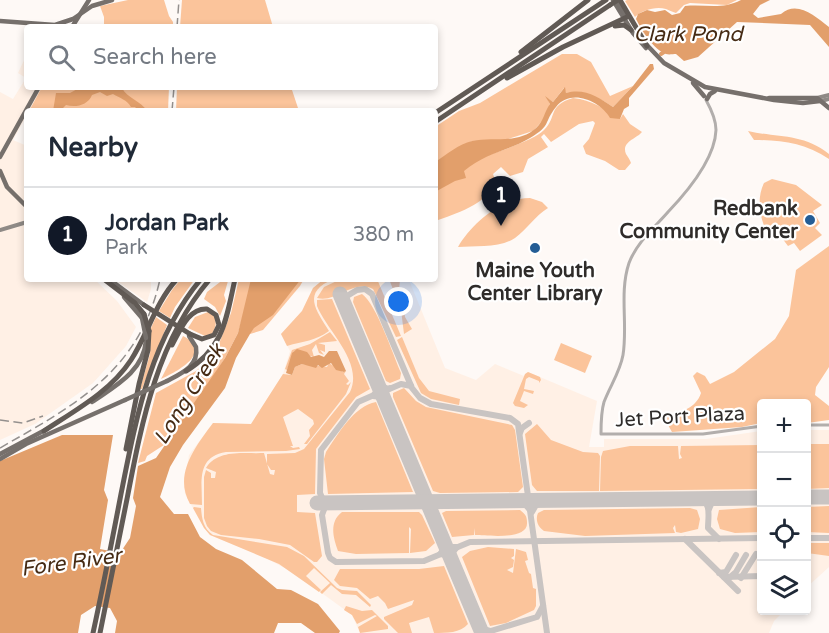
<!DOCTYPE html>
<html lang="en">
<head>
<meta charset="utf-8">
<style>
	:root { --surface:#fff; --page:#f2f2f3; --text:#1f2937; --muted:#747a83; --line:#e0e1e3; --accent:#111827 }
	body { margin:0; font-family:"Varela Round",sans-serif; background:var(--page); color:var(--text) }
	.controls { position:absolute; right:18px; bottom:18px; display:grid; overflow:hidden; border-radius:6px; box-shadow:0 3px 9px #0003 }
	.controls button { width:54px; height:54px; display:grid; place-items:center; padding:0; border:0; border-bottom:2px solid var(--line); background:var(--surface); color:var(--text); font:30px sans-serif }
	.you { position:absolute; left:399px; top:302px; width:21px; height:21px; margin:-15px; border:4px solid #fff; border-radius:50%; background:#1a73e8; box-shadow:0 0 0 9px #1a73e833 }
	.badge { display:grid; place-items:center; width:39px; height:39px; border-radius:50%; background:var(--accent); color:#fff; font-size:20px; font-weight:700 }
	.pin { position:absolute; translate:-50% -50px; filter:drop-shadow(0 2px 3px #0008) }
	.pin::after { content:''; position:absolute; top:32px; width:21px; height:18px; background:inherit; clip-path:polygon(0 0,100% 0,50% 100%) }
	.list { margin:0; padding:0; list-style:none }
	h2 { display:flex; justify-content:space-between; align-items:center; height:78px; margin:0; padding:0 24px; font-size:26px }
	h2 small { font-size:20px; font-weight:400; color:var(--muted) }
	.list li { display:grid; grid-template-columns:39px 1fr auto; gap:18px; align-items:center; box-sizing:border-box; height:96px; padding:0 24px; border-top:2px solid var(--line) }
	.list b { display:block; font-size:22px; white-space:nowrap }
	.list p { margin:0; font-size:20px; white-space:nowrap; color:var(--muted) }
	.list em { font-size:20px; font-style:normal; color:var(--muted) }
	.icon { flex:none; width:33px; height:33px; fill:none; stroke:currentColor; stroke-width:2; stroke-linecap:round; stroke-linejoin:round }
	.map { position:relative; flex:none; width:829px; height:633px; overflow:hidden }
	.search { position:absolute; background:var(--surface); box-shadow:0 3px 9px #0003; left:24px; top:24px; width:414px; height:66px; display:flex; align-items:center; gap:15px; box-sizing:border-box; padding:0 21px; border-radius:6px; color:var(--muted); font-size:22px }
	.panel { position:absolute; background:var(--surface); box-shadow:0 3px 9px #0003; left:24px; top:108px; width:414px; height:174px; border-radius:6px }
	.map>svg:first-child { display:block }
	.built { fill:#fff0e5 }
	.green { fill:#fbc49b }
	.water { fill:#e29f6b }
	.lines { fill:none; stroke-linecap:round; stroke-linejoin:round }
	.river { stroke:#e29f6b; stroke-width:4 }
	.taxiway { stroke:#c9c4c2; stroke-width:6 }
	.runway { stroke:#c9c4c2; stroke-width:15 }
	.tertiary { stroke:#b2aeac; stroke-width:3 }
	.secondary { stroke:#8f8a86; stroke-width:4 }
	.primary { stroke:#76706c; stroke-width:4.5 }
	.motorway { stroke:#615a55; stroke-width:5 }
	.rail { stroke:#94908e; stroke-width:1.5; stroke-dasharray:9 4.5; stroke-linecap:butt }
	.primary-bridge { stroke:#76706c; stroke-width:4.5 }
	.motorway-bridge { stroke:#615a55; stroke-width:5 }
	.poi-dot { fill:#245d95; stroke:#fff; stroke-width:2 }
	.labels { text-anchor:middle; stroke-width:4.5; stroke-linejoin:round; paint-order:stroke }
	.poi-label { font-size:20px; font-weight:bold; fill:#2f2c2a; stroke:#fff; text-anchor:end }
	.street-label { font-size:20px; fill:#2f2c2a; stroke:#fff }
	.water-label { font-size:21px; font-style:italic; fill:#462b14; stroke:#fff }
</style>
</head>
<body>
<div class="map">
<svg width="829" height="633" viewBox="0 0 829 633">
	<rect width="100%" height="100%" fill="#fef9f6"/>
	<g class="built">
		<polygon points="27,54 27,87 42,87 29,111 27,111 27,115 13,140 27,146 27,279 94,279 117,301 136,327 126,346 93,383 35,424 0,440 0,92 13,99 26,78 18,73"/>
		<polygon points="114,279 151,279 151,289 147,302"/>
		<polygon points="324,279 409,280 445,368 476,380 495,364 524,376 528,372 597,401 589,447 604,447 604,439 706,439 761,431 762,610 784,611 774,621 769,633 360,633 352,615 294,573 260,555 210,535 204,528 185,494 184,484 189,455 213,423 251,424 283,374 290,351 281,334 302,311 313,288"/>
		<polygon points="806,430 829,430 829,567 807,587"/>
	</g>
	<g class="green">
		<polygon points="128,0 164,0 169,16 173,22 173,27 104,27 104,17 100,6"/>
		<polygon points="182,0 265,0 273,27 180,27"/>
		<path d="M627 0H737L727 5 690 3 684 5 676 13C672 12 669 10 666 9 656 6 642 10 635 17L625 1Z"/>
		<path d="M562 54H577L591 62 610 96 633 86 613 107C600 98 582 89 566 93L564 88 553 102 547 98 550 104 544 119 533 131 505 140 472 141 435 162V127L459 111 480 103Z"/>
		<polygon points="42,87 169,87 168,111 29,111"/>
		<polygon points="177,87 291,87 299,111 176,111"/>
		<path d="M573 98C592 100 605 109 620 119L623 114 630 124 642 132C636 139 621 142 626 154 628 157 630 160 631 163L625 170H619L605 161 586 154 583 146 589 139 595 123 593 121 579 124 551 142 544 134 541 137 548 147 528 159 523 172 510 176 501 167 493 174 496 183C486 204 456 214 435 221V172C458 164 529 145 544 130 558 116 547 106 573 98Z"/>
		<path d="M748 131C778 138 802 133 829 154V159C805 143 782 140 754 140Z"/>
		<path d="M772 179 796 185 822 205 813 211 820 223 815 228 822 235 800 251 794 243 788 246 779 234 771 240C761 224 755 201 764 183Z"/>
		<path d="M530 198 542 202 548 208C535 216 527 229 515 238 501 248 475 246 458 247 472 223 501 198 530 198Z"/>
		<path d="M829 246V367L816 387 815 395 829 406V420L807 423 806 404H762L761 423 742 427 672 432 668 425 667 415C682 412 696 408 701 393L693 376 697 372 705 376 710 384 734 372 775 339 789 316 796 270Z"/>
		<polygon points="181,279 195,279 175,307 170,318 159,311 172,290"/>
		<polygon points="224,279 228,279 228,281 224,295 226,301 220,316 215,307 204,299 207,292"/>
		<polygon points="239,279 276,279 245,309 238,333 225,358 197,402 167,443 147,456 145,461 138,463 156,393 196,371 215,354 231,313"/>
		<polygon points="280,279 304,279 300,286 263,330 250,334 251,322"/>
		<path d="M324 279H334C301 292 316 310 329 331 316 341 303 341 287 346L281 334 302 311 313 288Z"/>
		<path d="M341 279H377L401 336 396 337 373 289C352 279 337 303 317 298L324 287Z"/>
		<polygon points="389,279 406,279 400,280 399,290 402,291 405,317 412,329 404,334 401,310"/>
		<path d="M362 294C377 305 393 355 401 373L400 379 390 383 386 381 353 302 354 297Z"/>
		<path d="M332 299 370 389 356 397 316 449 315 494 297 495V512L315 513 322 556 317 562H314L290 545 259 539 221 535 211 531 207 526 204 518V477L206 470 211 473V478H215L216 472 206 468C218 449 244 454 264 453L270 474 274 475 275 470H271L267 464V454L295 453 304 449 350 392C364 362 327 331 317 306V300Z"/>
		<path d="M208 312 214 315C217 323 216 327 212 334L205 336 188 328 195 317Z"/>
		<polygon points="156,317 167,325 142,389 140,389 150,354 151,328"/>
		<polygon points="330,332 337,341 318,343 325,345 325,352 320,350 324,355 319,353 316,344 312,350 314,357 294,351 287,370 285,369 292,350 310,344"/>
		<path d="M183 336C215 352 176 372 161 379Z"/>
		<polygon points="402,337 419,378 429,391 460,399 459,405 431,399 421,393 397,340"/>
		<polygon points="561,343 592,356 585,373 554,360"/>
		<path d="M329 363 343 372 346 371 344 374 349 381 346 384 348 385 351 382 346 394 307 444H304L310 436 309 430 314 424 313 420 298 409 283 417 293 446H290L293 448 299 447 300 449 286 451 226 452C196 457 202 482 202 505L190 504C173 474 196 446 213 423L251 424 283 374 292 375 295 367 302 364 327 367Z"/>
		<polygon points="528,372 540,377 541,380 539,383 539,381 529,377 526,379 524,389 534,391 533,394 524,391 520,401 528,405 524,408 515,406 513,403 525,374"/>
		<polygon points="404,388 416,401 426,407 512,425 515,430 523,487 518,492 440,493 433,491 393,397 393,393"/>
		<path d="M376 402 413 492 328 494 324 459 326 452C338 434 354 406 376 402Z"/>
		<polygon points="537,424 551,440 583,452 598,453 600,456 599,491 537,491 532,485 525,434"/>
		<polygon points="806,444 829,444 829,488 807,489"/>
		<polygon points="761,445 761,489 600,491 601,457 603,451 630,446 678,446 679,459 682,458 680,454 681,446"/>
		<polygon points="829,506 829,533 807,532 807,507"/>
		<path d="M194 507 201 508C202 519 203 528 213 535L287 547 304 556 337 588 342 590 357 591 371 605 370 607 356 595 342 594 331 585 322 594 320 592 330 583 314 568 306 576 321 590 319 592 279 564 210 535 204 528 193 508Z"/>
		<polygon points="761,507 761,532 735,533 720,529 717,519 719,510"/>
		<path d="M690 508 697 510 700 519 698 529 681 533 676 532 675 525 673 528 675 533 585 536 544 531C538 527 535 520 538 513L544 510Z"/>
		<path d="M520 510C525 514 527 516 527 522 529 541 486 535 475 535V528L474 535 452 537 442 513 446 511Z"/>
		<path d="M342 512H419L422 515 435 543 426 551 410 553 411 529 409 527V553L356 554 338 551C333 537 329 522 342 512Z"/>
		<polygon points="807,543 829,543 829,556 807,553"/>
		<polygon points="488,547 514,549 514,556 511,558 514,560 513,567 507,570 513,573 516,549 526,552 528,560 525,561 529,573 531,574 533,588 536,589 536,606 534,610 506,623 490,626 462,557 470,551"/>
		<path d="M444 566 468 624C460 633 447 633 434 633L429 617 409 623 412 633H398L384 619V617L412 605 414 600 388 609 385 603 378 596 370 599 357 588 340 586 334 580 340 569H419Z"/>
		<polygon points="346,606 362,611 372,610 388,626 388,629 360,633 358,627 377,616 375,615 357,624 352,615 344,610"/>
	</g>
	<g class="water">
		<path d="M741 0H770L760 5 753 14 758 18 781 14C797 0 815 16 829 27V47L810 25 737 22 698 57 684 61 676 54C673 54 669 55 666 54 654 50 642 31 636 19L638 14 647 10 655 12 665 10 672 15 680 13 685 6C706 4 722 10 741 0Z"/>
		<path d="M650 64H653L654 69 629 98V106L624 109 620 119 610 118C600 101 571 88 556 107 543 123 552 125 530 138 508 151 485 153 464 171L466 178 455 181 435 192V162C446 155 459 144 472 141 493 137 519 144 536 128 544 121 544 112 550 104L545 96 553 102 565 87 566 93C585 88 598 97 613 107L633 86Z"/>
		<path d="M81 87 122 88C127 98 141 101 147 111H139L135 107H131C127 100 120 98 113 94L107 96 100 92 92 95C88 105 76 108 66 105L63 108 64 111H53L56 93H70Z"/>
		<polygon points="251,279 301,279 273,315 254,328 250,334 236,358 225,388 183,445 170,467 160,497 174,514 188,514 200,537 216,549 242,560 277,589 291,590 318,604 340,631 339,633 315,633 301,623 278,623 274,633 115,633 117,621 110,608 95,606 81,615 78,633 0,633 0,461 62,435 113,435 104,490 108,500 100,549 120,553 130,538 136,506 133,498 138,466 156,458 225,358 238,333"/>
		<polygon points="297,349 307,352 311,357 319,355 324,357 329,351 337,351 346,371 344,372 336,370 331,363 322,368 318,365 316,368 302,364 295,367 292,375 286,373 292,353"/>
	</g>
	<g class="lines">
		<polyline class="river" points="661,54 664,52"/>
		<g class="taxiway">
			<polyline points="345,306 347,296 357,290 365,289 372,294 412,388 420,398 431,404 510,418 518,424 547,633"/>
			<polyline points="387,390 401,384 411,386"/>
			<polyline points="385,402 381,397 373,396 378,390 377,384 388,389"/>
			<polyline points="520,433 522,428 529,423"/>
			<path d="M699 499C712 502 708 517 708 528L719 539"/>
			<polyline points="517,501 525,504 529,509"/>
			<polyline points="331,503 323,500 320,493 321,450 358,402 390,388"/>
			<polyline points="332,504 325,507 322,515 328,553 330,558 336,562 424,561 470,542 762,538"/>
			<polyline points="709,509 712,502 720,498"/>
			<polyline points="532,512 536,505 547,501"/>
			<polyline points="806,538 829,538"/>
			<polyline points="685,539 738,591"/>
			<polygon points="444,541 450,547 457,547 452,553 452,560 447,555 440,554 444,549"/>
			<polyline points="719,573 726,572 736,555"/>
			<polyline points="724,577 762,576"/>
			<polyline points="729,578 736,572 746,555"/>
			<polyline points="741,578 756,554"/>
			<polyline points="478,623 483,629 490,631"/>
			<polyline points="484,633 537,617 543,606"/>
		</g>
		<g class="runway">
			<polyline points="340,294 482,633"/>
			<polyline points="806,497 829,497"/>
			<polyline points="317,503 762,498"/>
		</g>
		<g class="tertiary">
			<path d="M706 100C711 109 716 120 716 130 715 159 687 192 668 212 654 228 637 242 629 263 619 293 628 324 623 355 620 372 610 386 604 402 601 412 601 423 601 434H703L762 426"/>
			<polyline points="806,425 829,425"/>
		</g>
		<g class="secondary">
			<polyline points="817,98 829,95"/>
			<polyline points="821,101 829,99"/>
			<polyline points="0,230 27,222"/>
		</g>
		<g class="primary">
			<polyline points="613,0 633,33 646,48"/>
			<polyline points="616,0 625,14"/>
			<polyline points="0,21 55,25 73,19 92,6 112,0"/>
			<polyline points="72,27 89,0"/>
			<polyline points="645,43 664,63 705,87 774,100 803,103 820,101"/>
			<polyline points="693,83 704,96"/>
			<polyline points="769,98 817,98 829,108"/>
			<polyline points="707,99 710,94 715,91"/>
			<polyline points="0,157 39,87"/>
			<polyline points="0,171 7,187 27,207"/>
			<polyline points="109,279 144,305"/>
			<polyline points="124,297 142,318"/>
			<path d="M167 381C182 373 199 366 196 347L189 336"/>
			<path d="M92 402C115 386 143 372 146 341"/>
			<polyline points="0,454 47,429"/>
			<polyline points="0,459 26,444 125,400"/>
		</g>
		<g class="motorway">
			<polyline points="620,0 647,46"/>
			<polyline points="615,26 624,25 631,30"/>
			<polyline points="521,52 588,0"/>
			<polyline points="507,78 563,47 627,17"/>
			<polyline points="435,113 606,0"/>
			<polyline points="435,122 610,5"/>
			<polyline points="105,280 135,303 144,314"/>
			<path d="M172 345C180 331 188 308 207 309L216 315 219 325 214 335 202 339 190 334"/>
			<path d="M186 371C224 348 226 319 235 279"/>
			<path d="M44 431C74 411 110 392 131 360 148 334 155 303 177 279"/>
			<polyline points="126,449 139,384 148,350 149,331"/>
			<path d="M93 633C103 587 112 541 121 494 136 419 150 340 201 279"/>
			<path d="M100 633C109 588 118 543 127 499 142 421 157 341 210 279"/>
		</g>
		<g class="rail">
			<polyline points="177,27 179,0"/>
			<polyline points="172,111 174,87"/>
			<polyline points="0,420 23,423 43,416"/>
			<path d="M0 448C75 405 140 371 160 279"/>
		</g>
		<g class="primary-bridge">
			<polyline points="142,318 146,338"/>
			<polyline points="125,400 167,381"/>
		</g>
		<g class="motorway-bridge">
			<polyline points="610,5 618,0"/>
			<polyline points="144,305 190,334"/>
			<polyline points="144,314 149,331"/>
		</g>
	</g>
	<g class="poi-dot">
		<circle cx="810" cy="220" r="6"/>
		<circle cx="535" cy="248" r="6"/>
	</g>
	<g class="labels">
		<g class="poi-label">
			<text x="798" y="215">Redbank<tspan x="798" dy="23">Community Center</tspan></text>
			<text x="535" y="277" text-anchor="middle">Maine Youth<tspan x="535" dy="23">Center Library</tspan></text>
		</g>
		<g class="street-label">
			<text transform="translate(680 416) rotate(-3)" y="7">Jet Port Plaza</text>
		</g>
		<g class="water-label">
			<text x="688" y="41">Clark Pond</text>
			<text transform="translate(189 394) rotate(-58)" y="7">Long Creek</text>
			<text transform="translate(71 562) rotate(-8)" y="7">Fore River</text>
		</g>
	</g>
</svg>
<div class="controls">
<button>+</button>
<button>−</button>
<button><svg class="icon" aria-label="locate" viewBox="0 0 24 24"><circle cx="12" cy="12" r="6"/><path d="M12 2v4M12 18v4M2 12h4M18 12h4"/></svg></button>
<button><svg class="icon" aria-label="layers" viewBox="0 0 24 24"><path d="M12 4l9 5-9 5-9-5zM3 14l9 5 9-5"/></svg></button>
</div>
<div class="you"></div>
<div class="pin badge" style="left:501px;top:226px">1</div>
<div class="search"><svg class="icon" aria-label="search" viewBox="0 0 24 24"><circle cx="10" cy="10" r="6"/><path d="M15 15l6 6"/></svg>Search here</div>
<section class="panel">
<h2>Nearby<small></small></h2>
<ul class="list">
<li><span class="badge">1</span><div><b>Jordan Park</b><p>Park</p></div><em>380 m</em></li>
</ul>
</section>
</div>
</body>
</html>
